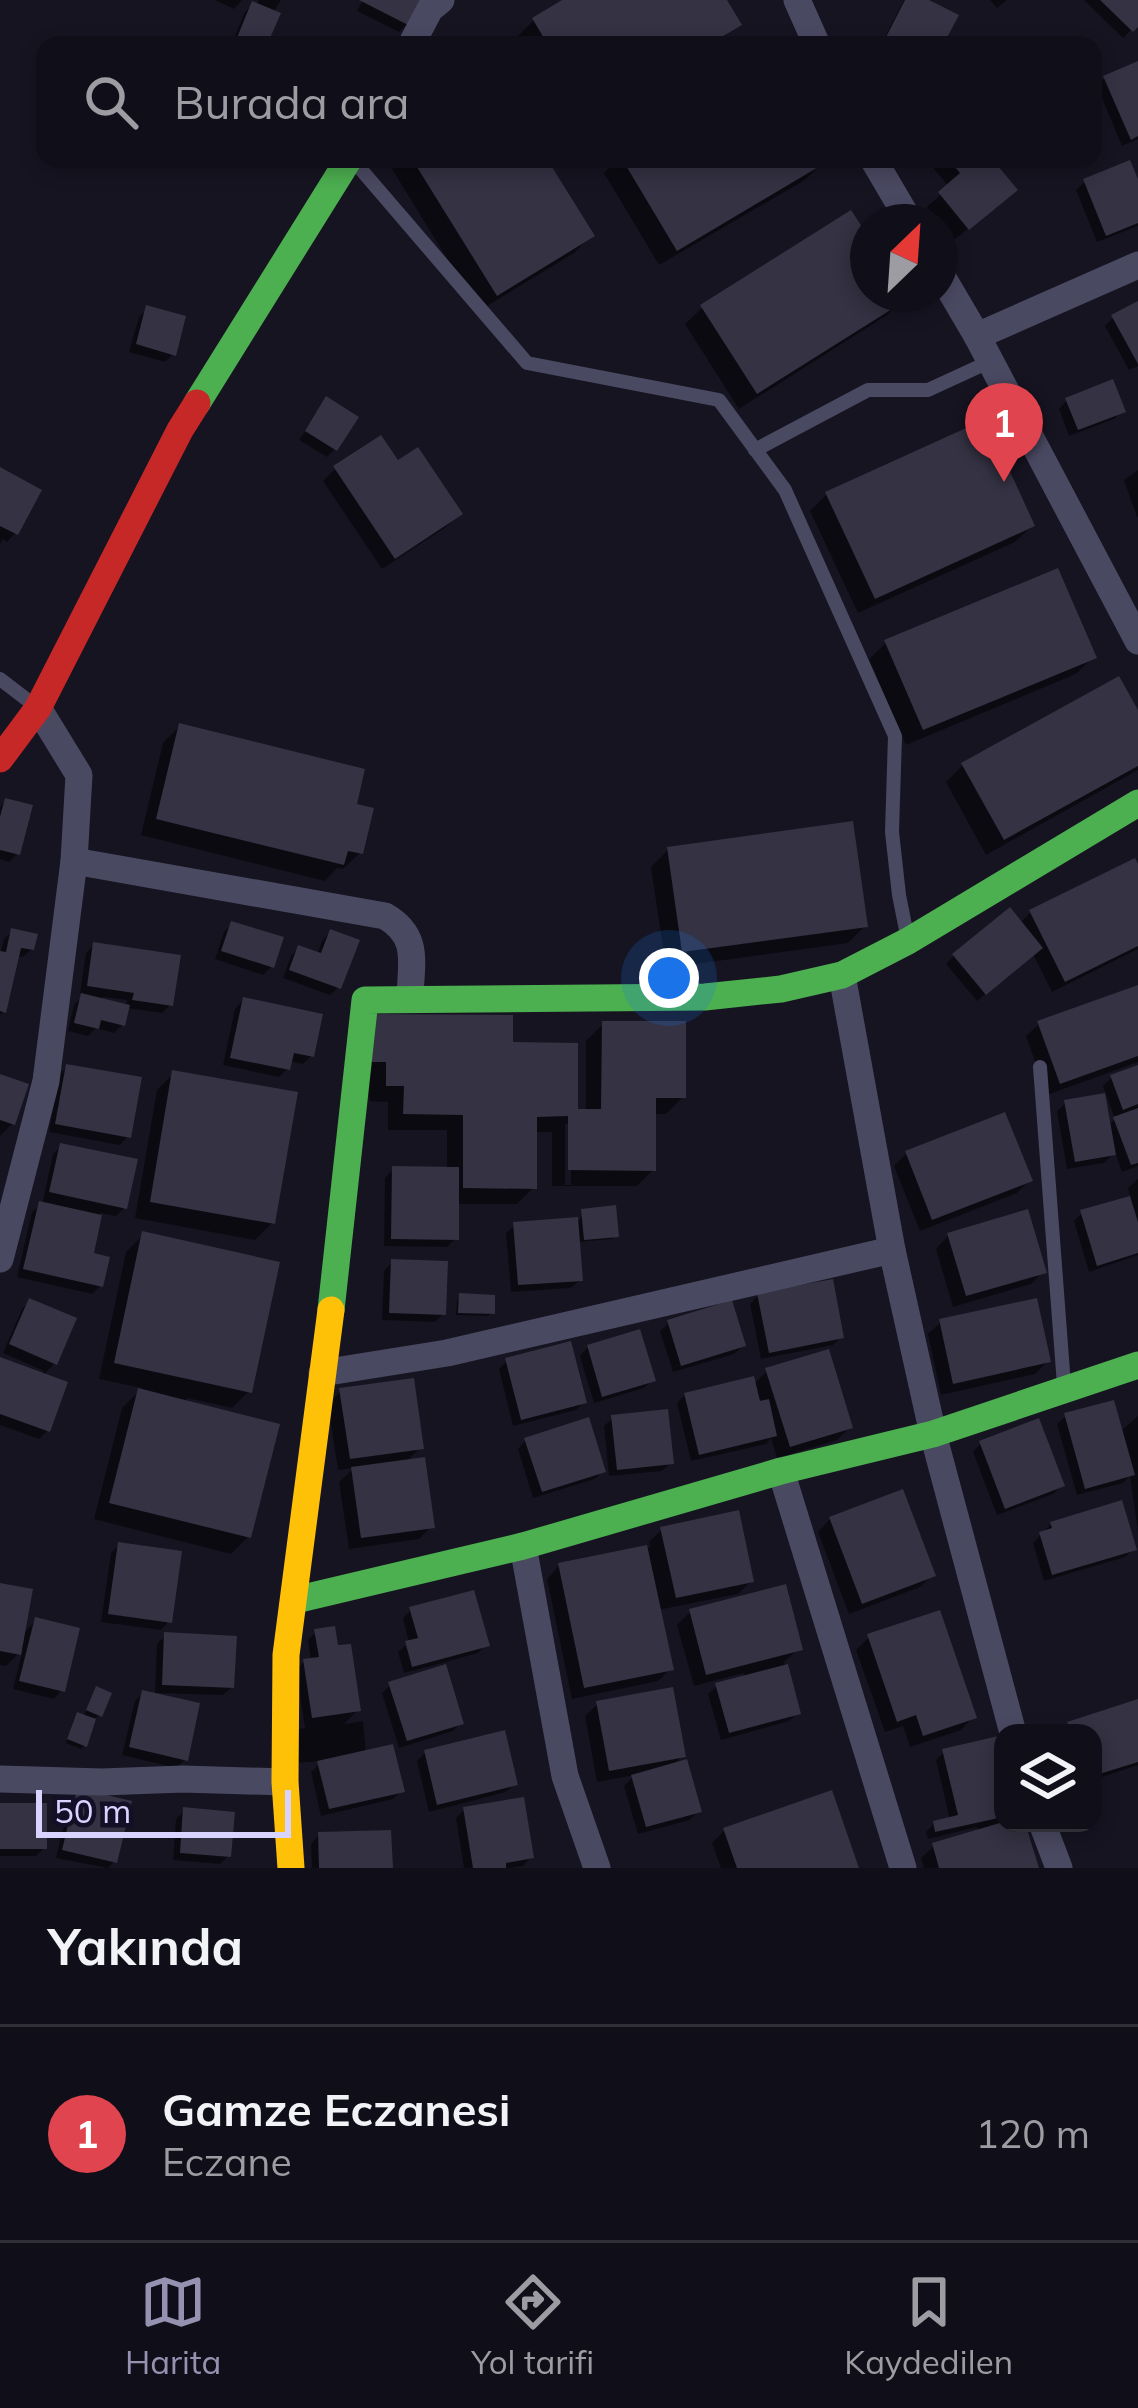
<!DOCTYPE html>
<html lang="tr">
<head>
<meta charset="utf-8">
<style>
	:root { --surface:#100f19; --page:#191822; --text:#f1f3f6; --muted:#9c9ca2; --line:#302f38; --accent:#9591b1 }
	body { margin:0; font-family:Mulish,sans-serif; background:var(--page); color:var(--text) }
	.controls { position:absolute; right:36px; bottom:36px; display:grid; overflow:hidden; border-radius:24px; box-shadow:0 6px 18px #0003 }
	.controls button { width:108px; height:108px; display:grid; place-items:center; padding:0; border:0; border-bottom:3px solid var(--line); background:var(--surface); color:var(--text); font:60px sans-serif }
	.compass { position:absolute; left:850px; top:204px; width:108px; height:108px; border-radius:50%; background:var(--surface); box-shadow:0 6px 18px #0003; rotate:25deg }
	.scale { position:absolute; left:36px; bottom:30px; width:255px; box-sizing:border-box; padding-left:12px; border:6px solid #d9d4ff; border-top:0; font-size:33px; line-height:42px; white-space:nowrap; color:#d9d4ff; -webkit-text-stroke:9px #130f26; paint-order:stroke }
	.you { position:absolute; left:669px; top:978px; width:42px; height:42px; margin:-30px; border:9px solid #fff; border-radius:50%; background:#1a73e8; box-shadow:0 0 0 18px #1a73e833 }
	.badge { display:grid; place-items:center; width:78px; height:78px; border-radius:50%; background:var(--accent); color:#fff; font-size:39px; font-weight:700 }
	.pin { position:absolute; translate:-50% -99px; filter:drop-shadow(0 3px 6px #0008) }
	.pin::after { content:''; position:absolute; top:63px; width:42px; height:36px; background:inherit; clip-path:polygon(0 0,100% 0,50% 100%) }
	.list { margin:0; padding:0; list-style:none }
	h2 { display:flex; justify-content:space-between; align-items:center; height:156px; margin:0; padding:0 48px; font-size:51px }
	h2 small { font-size:39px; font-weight:400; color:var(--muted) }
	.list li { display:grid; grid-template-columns:78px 1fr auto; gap:36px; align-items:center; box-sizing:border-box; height:216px; padding:0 48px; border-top:3px solid var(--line) }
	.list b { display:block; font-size:45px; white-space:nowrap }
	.list p { margin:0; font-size:39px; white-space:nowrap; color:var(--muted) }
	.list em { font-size:39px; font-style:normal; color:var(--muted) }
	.icon { flex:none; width:66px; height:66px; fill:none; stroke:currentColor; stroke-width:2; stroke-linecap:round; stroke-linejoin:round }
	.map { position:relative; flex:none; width:1138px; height:1868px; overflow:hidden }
	.search { position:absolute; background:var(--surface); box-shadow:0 6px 18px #0003; left:36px; right:36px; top:36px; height:132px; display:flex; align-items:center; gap:30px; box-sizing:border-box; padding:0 42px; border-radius:24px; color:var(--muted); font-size:45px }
	.sheet { height:372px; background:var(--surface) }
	nav { display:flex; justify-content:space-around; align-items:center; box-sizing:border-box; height:168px; border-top:3px solid var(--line); background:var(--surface); font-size:33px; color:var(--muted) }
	nav a { display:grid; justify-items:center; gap:6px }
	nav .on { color:var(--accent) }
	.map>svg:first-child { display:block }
	.shadow { fill:#0007; fill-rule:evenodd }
	.building { fill:#343243 }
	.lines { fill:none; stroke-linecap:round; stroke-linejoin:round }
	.lane { stroke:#4a4962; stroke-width:14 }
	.street { stroke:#4a4962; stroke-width:27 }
	.fast { stroke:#4caf50; stroke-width:27 }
	.slow { stroke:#ffc107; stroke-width:27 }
	.jam { stroke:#c62828; stroke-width:27 }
</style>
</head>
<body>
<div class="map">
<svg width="1138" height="1868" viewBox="0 0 1138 1868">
	<rect width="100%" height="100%" fill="#161421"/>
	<g class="shadow">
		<polygon points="215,0 242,0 234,9"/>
		<polygon points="259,0 281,0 273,13 264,45 231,45 245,12 253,4 256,6"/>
		<polygon points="363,0 419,0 407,24 399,32 357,11"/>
		<polygon points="568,0 723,0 738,24 715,45 522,45 517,37 534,20"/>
		<polygon points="904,0 922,0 940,45 881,45"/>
		<polygon points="990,0 1007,0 997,8"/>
		<polygon points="1084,0 1138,0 1138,23 1123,38"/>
		<polygon points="1138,64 1138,139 1122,146 1097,86 1105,78"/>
		<polygon points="394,159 544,159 591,236 574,253 479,311 389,164"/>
		<polygon points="618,159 819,159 822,163 805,180 659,265 604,173"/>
		<polygon points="926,159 988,159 1001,202 954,240 927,207 949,187"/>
		<polygon points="1085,182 1138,187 1138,226 1097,242 1076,190"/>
		<polygon points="868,242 868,294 901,294 904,298 887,315 739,409 685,324 702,308"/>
		<polygon points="1138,304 1138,366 1129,370 1105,326 1113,318"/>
		<polygon points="147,309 173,354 165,362 129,352 139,317"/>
		<polygon points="327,400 335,449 327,457 299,440"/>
		<polygon points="1067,400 1122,411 1114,419 1069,436 1059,409"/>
		<polygon points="335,469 459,514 446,527 382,569 323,481"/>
		<polygon points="1138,470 1138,516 1137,517 1124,480"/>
		<polygon points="0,471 15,533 7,542 3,539 0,544"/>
		<polygon points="827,494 1032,526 1015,542 858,613 810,511"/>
		<polygon points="886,643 1093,657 1076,674 906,745 869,659"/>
		<polygon points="1118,680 1138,716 1138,770 986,855 946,782 962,766"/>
		<polygon points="180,726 353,806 360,853 343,869 337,868 325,881 141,835 163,743"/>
		<polygon points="6,801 17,854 9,862 0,859 0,807"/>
		<polygon points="668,850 865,926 848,943 666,968 651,867"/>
		<polygon points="1138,870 1138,949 1052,992 1033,954 977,1001 946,964 954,956 1019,924 1030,913"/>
		<polygon points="232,924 271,967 263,975 215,959 224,932"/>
		<polygon points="12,931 32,949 23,957 16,956 4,1011 0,1015 0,954 4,939"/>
		<polygon points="330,932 339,987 330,995 283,978 291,956 299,948 317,955 322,941"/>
		<path d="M94 945 170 1005 162 1013 127 1008 123 1024 114 1033 96 1028 88 1036 68 1031 74 1005 85 994 80 993 86 953ZM103 997 127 1000 126 1007 102 1002Z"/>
		<polygon points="1138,988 1138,1062 1047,1095 1026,1036 1039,1024"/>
		<polygon points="243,1000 311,1056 303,1064 289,1061 287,1069 279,1077 223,1065 235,1009"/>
		<path d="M603 1024 683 1097 666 1114H653V1170L637 1186H552V1132H534V1187L517 1204H456V1238L447 1247 384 1246 385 1178 393 1169 447 1170V1130H388V1102L370 1101 356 1034 510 1045 575 1112H586V1041ZM565 1124H571V1185H565Z"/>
		<polygon points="67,1067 128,1136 120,1145 49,1132 59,1075"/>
		<polygon points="1138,1068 1138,1166 1122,1172 1115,1152 1104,1163 1067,1169 1057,1111 1066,1103 1108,1126 1115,1119 1103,1086 1111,1078"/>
		<polygon points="174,1073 272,1223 255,1240 135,1218 157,1090"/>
		<polygon points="0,1077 12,1124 0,1136"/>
		<polygon points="61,1146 124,1208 116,1216 100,1213 90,1255 100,1286 92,1294 17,1277 32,1212 42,1205 53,1154"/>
		<polygon points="907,1153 1029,1181 1017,1193 920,1231 894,1166"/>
		<polygon points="1138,1179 1138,1255 1089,1272 1074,1221 1082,1213 1131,1199 1128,1188"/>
		<polygon points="583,1211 616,1235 612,1239 577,1242 580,1280 571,1288 511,1292 506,1233 515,1225 580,1220"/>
		<polygon points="143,1235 249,1391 232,1408 187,1398 185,1403 248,1537 231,1554 94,1519 122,1408 142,1388 99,1379 126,1252"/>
		<polygon points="948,1236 1043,1272 1031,1284 953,1307 936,1249"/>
		<polygon points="392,1262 443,1314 435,1322 382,1320 384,1271"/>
		<polygon points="460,1296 492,1313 488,1316 456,1315 457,1300"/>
		<polygon points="758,1296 841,1337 833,1345 761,1359 750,1304"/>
		<polygon points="30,1301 54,1364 42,1376 47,1431 39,1439 0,1425 0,1360 42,1375 44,1371 3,1353 22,1309"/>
		<polygon points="941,1322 1048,1361 1035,1374 941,1395 928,1334"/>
		<polygon points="669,1323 743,1346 734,1354 673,1372 660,1331"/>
		<polygon points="588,1347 652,1380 644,1388 594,1403 580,1356"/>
		<polygon points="507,1361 584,1402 576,1410 513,1426 499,1369"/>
		<polygon points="767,1371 850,1427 837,1440 777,1458 771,1438 766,1444 691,1461 677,1403 685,1395 753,1385"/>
		<polygon points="341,1391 420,1448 406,1462 431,1527 419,1539 349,1549 339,1482 354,1468 338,1470 328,1404"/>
		<polygon points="1066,1416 1120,1432 1138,1416 1138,1531 1130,1476 1123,1483 1077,1495 1057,1424"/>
		<polygon points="613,1418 671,1463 662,1471 609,1476 604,1426"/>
		<polygon points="526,1440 603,1471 595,1479 533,1498 518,1449"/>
		<polygon points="981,1443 1061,1486 1053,1494 997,1515 973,1452"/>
		<polygon points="830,1519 932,1575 920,1587 849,1614 818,1532"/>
		<polygon points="1051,1524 1133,1549 1125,1557 1044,1581 1033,1543"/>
		<polygon points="662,1529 751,1581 738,1594 658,1610 670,1669 658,1681 572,1699 547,1579 559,1566 650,1547 649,1542"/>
		<polygon points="119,1545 169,1621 161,1630 101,1622 111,1553"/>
		<polygon points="0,1586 22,1635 36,1620 62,1690 54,1699 13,1689 23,1649 6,1666 0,1665"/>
		<polygon points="411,1610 486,1645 478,1653 442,1663 461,1723 453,1731 399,1748 382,1693 390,1685 443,1668 442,1663 404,1673 398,1652 409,1643 403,1618"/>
		<polygon points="690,1612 799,1649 784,1662 798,1713 789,1721 721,1740 708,1694 717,1686 746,1678 744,1673 694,1686 677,1625"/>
		<polygon points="316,1632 358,1710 344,1724 363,1721 366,1753 401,1791 393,1799 321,1816 311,1772 322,1761 293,1763 298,1729 305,1728 296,1670 304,1662 311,1661 308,1640"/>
		<polygon points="165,1636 232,1687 223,1695 155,1693 157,1644"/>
		<polygon points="869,1637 973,1717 961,1730 910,1747 903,1726 885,1732 856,1650"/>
		<polygon points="96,1689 100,1716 94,1718 84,1745 81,1749 66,1743 74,1719 77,1716 83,1718"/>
		<polygon points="143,1693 185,1759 177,1768 122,1755 135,1701"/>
		<polygon points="598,1704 683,1756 672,1766 698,1811 690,1820 638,1834 624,1786 635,1775 597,1782 585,1716"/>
		<polygon points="1138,1709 1138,1765 1093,1780 1093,1733 1061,1733 1069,1725"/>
		<polygon points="1003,1743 1003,1822 1036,1868 924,1868 921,1858 934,1846 978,1832 977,1827 928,1839 926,1832 934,1824 950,1820 936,1760 944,1752"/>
		<polygon points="425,1753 515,1784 506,1792 429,1812 417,1761"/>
		<polygon points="78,1791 114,1862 108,1868 56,1858 70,1799"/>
		<polygon points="0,1806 44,1848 36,1856 0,1856"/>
		<polygon points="465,1809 531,1857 523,1866 508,1868 464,1868 456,1818"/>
		<polygon points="184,1811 228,1856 220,1864 173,1860 176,1819"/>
		<polygon points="725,1830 856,1868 721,1868 712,1843"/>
		<polygon points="319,1835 389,1868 312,1868 311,1844"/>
	</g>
	<g class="building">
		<polygon points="359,0 423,0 410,26"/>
		<polygon points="562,0 727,0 742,25 708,45 548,45 532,18"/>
		<polygon points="905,0 929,0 959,15 943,45 882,45"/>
		<polygon points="1100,0 1138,0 1138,27 1133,32"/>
		<polygon points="252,1 281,13 267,45 234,45"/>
		<polygon points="1138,61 1138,136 1131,140 1103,76"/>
		<polygon points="412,159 547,159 595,236 497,296"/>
		<polygon points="622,159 823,159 825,163 677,251"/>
		<polygon points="948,159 992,159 1018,190 969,230 938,192 960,173"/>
		<polygon points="1130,160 1138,179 1138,223 1106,236 1083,179"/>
		<polygon points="851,210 868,236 868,294 905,294 908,299 757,394 700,305"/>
		<polygon points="1138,301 1138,364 1111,315"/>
		<polygon points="146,305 186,316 176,356 136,344"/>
		<polygon points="1113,379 1126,412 1078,430 1065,398"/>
		<polygon points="326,396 359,417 337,451 305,431"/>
		<polygon points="986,419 1035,526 875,599 825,492"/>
		<polygon points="381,435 398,460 418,447 463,514 395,559 333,466"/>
		<polygon points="0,467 42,490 18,535 0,526"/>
		<polygon points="1058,568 1097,658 923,730 884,640"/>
		<polygon points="1119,676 1138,710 1138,766 1004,840 961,763"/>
		<polygon points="179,723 365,769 357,804 374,808 363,854 348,851 344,865 156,819"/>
		<polygon points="5,798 33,805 20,855 0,850 0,817"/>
		<polygon points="853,821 868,927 682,952 667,847"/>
		<polygon points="1135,858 1138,864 1138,946 1065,982 1029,910"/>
		<polygon points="1010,907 1043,948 986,995 952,954"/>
		<polygon points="231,921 284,937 274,968 221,951"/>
		<polygon points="11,928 38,934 34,950 21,948 6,1013 0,1011 0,951 6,952"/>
		<polygon points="330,929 360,940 341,989 289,970 298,945 321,953"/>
		<polygon points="93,942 181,955 173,1006 132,1000 134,993 87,986"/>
		<polygon points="1138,985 1138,1056 1060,1084 1037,1021"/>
		<polygon points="81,993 130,1005 125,1026 101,1020 99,1029 74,1023"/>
		<polygon points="243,997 323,1014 314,1057 294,1053 290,1070 230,1058"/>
		<polygon points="372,1014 513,1015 513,1042 578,1043 578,1109 601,1109 602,1021 686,1021 686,1098 656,1098 656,1171 568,1170 568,1116 537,1117 537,1189 463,1188 463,1115 403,1114 404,1086 386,1086 386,1062 372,1062"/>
		<polygon points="66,1064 142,1077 131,1138 55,1124"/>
		<polygon points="1138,1065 1138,1104 1123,1110 1110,1075"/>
		<polygon points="172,1070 298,1092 275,1224 150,1202"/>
		<polygon points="0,1074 29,1084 15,1125 0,1120"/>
		<polygon points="1105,1093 1116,1155 1075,1162 1064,1100"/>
		<polygon points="1138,1108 1138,1163 1131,1165 1113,1117"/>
		<polygon points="1005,1112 1033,1181 932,1220 905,1151"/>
		<polygon points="60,1143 138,1159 127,1209 49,1192"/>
		<polygon points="392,1166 459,1167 459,1240 391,1239"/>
		<polygon points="1130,1196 1138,1222 1138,1253 1097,1266 1080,1210"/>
		<polygon points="39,1201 102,1215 94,1253 110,1257 103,1287 23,1269"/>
		<polygon points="616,1205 619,1237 584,1240 581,1209"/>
		<polygon points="1028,1209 1047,1273 966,1296 947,1233"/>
		<polygon points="578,1217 583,1281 518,1285 513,1222"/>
		<polygon points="142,1231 280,1262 252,1393 114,1363"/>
		<polygon points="391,1259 448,1261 446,1315 389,1313"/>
		<polygon points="833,1279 844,1338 769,1353 757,1293"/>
		<polygon points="459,1293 495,1295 495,1314 458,1313"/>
		<polygon points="29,1298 77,1318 57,1365 9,1344"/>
		<polygon points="1037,1298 1051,1362 953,1384 939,1319"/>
		<polygon points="732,1300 746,1346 681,1366 667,1320"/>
		<polygon points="640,1329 656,1381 602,1397 587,1345"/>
		<polygon points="571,1341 587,1403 521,1420 505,1358"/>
		<polygon points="829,1349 853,1428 790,1447 765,1368"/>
		<polygon points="0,1357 68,1382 50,1432 0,1414"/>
		<polygon points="754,1376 760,1401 769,1399 777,1436 699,1455 684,1393"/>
		<polygon points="414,1378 424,1449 350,1459 339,1388"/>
		<polygon points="138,1388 280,1424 251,1538 109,1503"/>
		<polygon points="1114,1400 1135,1475 1085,1489 1064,1413"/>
		<polygon points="668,1409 674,1464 617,1470 611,1415"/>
		<polygon points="589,1417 606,1472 542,1492 524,1438"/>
		<polygon points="1039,1418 1065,1486 1005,1509 979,1441"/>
		<polygon points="425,1457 435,1528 361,1538 351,1467"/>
		<polygon points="903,1489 936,1576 862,1604 829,1517"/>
		<polygon points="1122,1500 1137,1550 1052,1575 1039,1532 1052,1528 1050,1522"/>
		<polygon points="739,1510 754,1582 676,1598 660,1527"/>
		<polygon points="118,1542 182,1551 172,1623 108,1614"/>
		<polygon points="647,1545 674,1670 584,1688 558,1563"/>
		<polygon points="0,1583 33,1589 21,1655 0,1651"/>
		<polygon points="786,1584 803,1650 706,1675 689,1609"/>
		<polygon points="474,1590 490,1646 412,1667 405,1641 418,1638 409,1607"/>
		<polygon points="940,1610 977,1718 923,1736 916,1715 897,1722 867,1634"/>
		<polygon points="35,1617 80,1628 65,1692 19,1681"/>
		<polygon points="335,1626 338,1645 351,1644 361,1711 312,1718 303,1659 319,1657 314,1629"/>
		<polygon points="164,1632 237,1636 234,1688 162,1685"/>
		<polygon points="446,1664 464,1724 407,1741 388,1682"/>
		<polygon points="788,1664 801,1714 729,1733 715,1683"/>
		<polygon points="96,1686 112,1693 102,1717 86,1710"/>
		<polygon points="673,1687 686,1757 609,1771 596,1701"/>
		<polygon points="142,1690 200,1703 188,1761 129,1747"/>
		<polygon points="1138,1699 1138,1762 1093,1776 1093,1733 1071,1733 1067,1722"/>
		<polygon points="77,1712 96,1719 87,1747 67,1739"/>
		<polygon points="505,1730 518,1785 437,1805 424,1750"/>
		<polygon points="1003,1735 1003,1817 935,1832 933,1821 958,1815 942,1749"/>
		<polygon points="393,1744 405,1792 329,1809 317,1761"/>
		<polygon points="687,1759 702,1812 646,1827 631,1775"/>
		<polygon points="77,1788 132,1801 117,1863 62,1850"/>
		<polygon points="832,1790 859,1868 737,1868 723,1828"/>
		<polygon points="524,1797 534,1858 506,1863 506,1868 473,1868 463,1807"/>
		<rect x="0" y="1803" width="47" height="46"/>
		<polygon points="183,1807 235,1812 231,1857 180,1853"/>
		<polygon points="1003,1822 1025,1823 1039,1868 939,1868 932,1843"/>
		<polygon points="391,1830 393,1868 319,1868 318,1832"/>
	</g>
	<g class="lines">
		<g class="lane">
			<polyline points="352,159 527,363 719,400 785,490 895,736 892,832 899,895 908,940"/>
			<polyline points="755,450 868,390 928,390 991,361"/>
			<polyline points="0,679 34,705"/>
			<polyline points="1040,1067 1064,1385"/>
		</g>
		<g class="street">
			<polyline points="797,0 817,45"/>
			<polyline points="411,45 430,9 441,0"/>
			<polyline points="873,159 910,222"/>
			<polyline points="940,273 977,336 1138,641"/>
			<polyline points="977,336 1138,265"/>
			<path d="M74 861 385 916C420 936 411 963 410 997"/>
			<polyline points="842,975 892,1250 933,1434 1013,1733"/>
			<polyline points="0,1259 46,1081 74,861 79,775 38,708"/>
			<polyline points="322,1373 447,1353 892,1250"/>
			<polyline points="781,1471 903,1868"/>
			<polyline points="523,1546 565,1776 597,1868"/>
			<polyline points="0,1779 102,1782 183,1779 285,1782"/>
			<polyline points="1042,1823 1059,1868"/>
		</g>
		<g class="fast">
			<polyline points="197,403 349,159"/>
			<polyline points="331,1310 365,1000 705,997 781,989 842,975 908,941 1138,803"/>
			<polyline points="295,1600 523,1546 781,1471 933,1434 1138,1365"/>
		</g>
		<polyline class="slow" points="291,1868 285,1782 286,1655 331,1310"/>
		<polyline class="jam" points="0,759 38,708 180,430 197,403"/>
	</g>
</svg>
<div class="controls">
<button><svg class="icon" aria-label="layers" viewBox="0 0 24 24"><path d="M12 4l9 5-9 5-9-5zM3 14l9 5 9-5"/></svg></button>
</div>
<svg class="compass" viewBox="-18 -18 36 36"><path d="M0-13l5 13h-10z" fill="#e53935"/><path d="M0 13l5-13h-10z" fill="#9c9ca2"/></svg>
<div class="scale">50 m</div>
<div class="you"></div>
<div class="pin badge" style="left:1004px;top:482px;background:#e0444e">1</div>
<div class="search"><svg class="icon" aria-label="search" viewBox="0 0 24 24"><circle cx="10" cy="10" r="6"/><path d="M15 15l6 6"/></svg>Burada ara</div>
</div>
<section class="sheet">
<h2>Yakında<small></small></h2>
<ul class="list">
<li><span class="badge" style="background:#e0444e">1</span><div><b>Gamze Eczanesi</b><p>Eczane</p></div><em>120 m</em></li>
</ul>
</section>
<nav>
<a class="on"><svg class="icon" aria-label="map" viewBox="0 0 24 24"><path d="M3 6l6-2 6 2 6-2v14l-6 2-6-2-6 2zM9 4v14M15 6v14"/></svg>Harita</a>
<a><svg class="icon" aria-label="directions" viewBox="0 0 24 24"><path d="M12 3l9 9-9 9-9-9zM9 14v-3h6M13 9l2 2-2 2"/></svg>Yol tarifi</a>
<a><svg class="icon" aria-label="saved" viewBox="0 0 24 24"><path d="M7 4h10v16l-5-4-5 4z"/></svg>Kaydedilen</a>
</nav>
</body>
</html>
